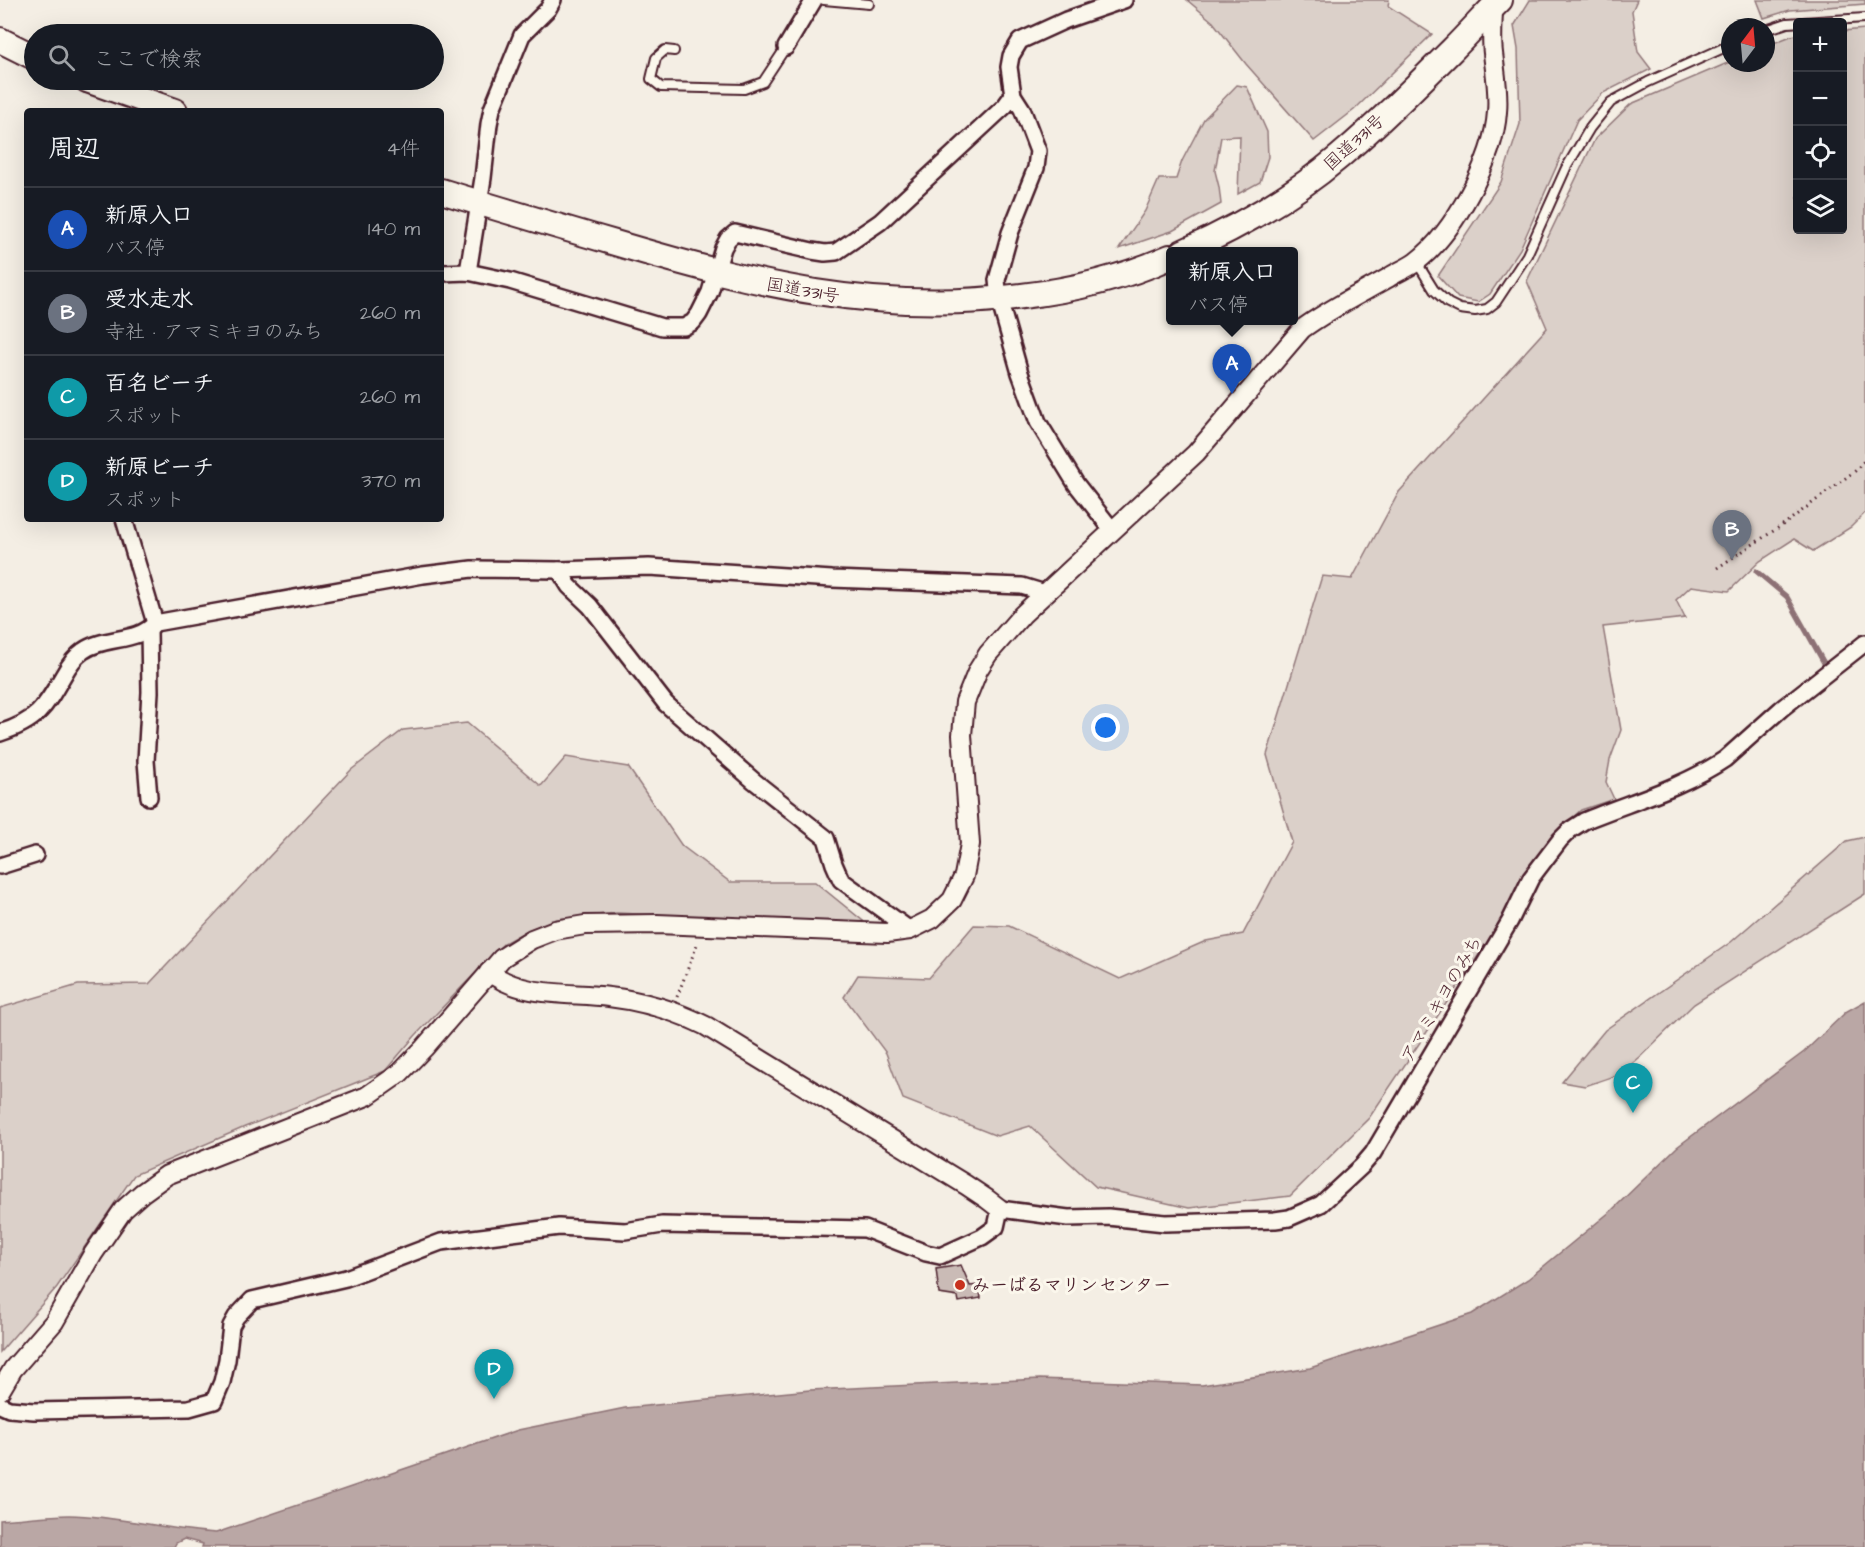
<!DOCTYPE html>
<html lang="ja">
<head>
<meta charset="utf-8">
<style>
	:root { --surface:#171b24; --page:#20242c; --text:#f1f3f6; --muted:#9ea1a6; --line:#363941; --accent:#c8321e }
	body { margin:0; font-family:"Architects Daughter","Klee One",sans-serif; background:var(--page); color:var(--text) }
	.controls { position:absolute; right:18px; top:18px; display:grid; overflow:hidden; border-radius:6px; box-shadow:0 6px 24px #0002 }
	.controls button { width:54px; height:54px; display:grid; place-items:center; padding:0; border:0; border-bottom:2px solid var(--line); background:var(--surface); color:var(--text); font:30px sans-serif }
	.compass { position:absolute; left:1721px; top:18px; width:54px; height:54px; border-radius:50%; background:var(--surface); box-shadow:0 6px 24px #0002; rotate:16deg }
	.you { position:absolute; left:1106px; top:728px; width:21px; height:21px; margin:-15px; border:4px solid #fff; border-radius:50%; background:#1a73e8; box-shadow:0 0 0 9px #1a73e833 }
	.badge { display:grid; place-items:center; width:39px; height:39px; border-radius:50%; background:var(--accent); color:#fff; font-size:20px; font-weight:700 }
	.pin { position:absolute; translate:-50% -50px; filter:drop-shadow(0 2px 3px #0008) }
	.pin::after { content:''; position:absolute; top:32px; width:21px; height:18px; background:inherit; clip-path:polygon(0 0,100% 0,50% 100%) }
	.popup { position:absolute; left:1166px; top:247px; width:132px; height:78px; box-sizing:border-box; display:grid; place-content:center; border-radius:6px; background:var(--surface); filter:drop-shadow(0 2px 4px #0005); font-size:20px; white-space:nowrap; color:var(--muted) }
	.popup b { font-size:22px; color:var(--text) }
	.popup::after { content:''; position:absolute; left:50%; top:100%; margin-left:-12px; border:12px solid transparent; border-top-color:var(--surface) }
	.list { margin:0; padding:0; list-style:none }
	h2 { display:flex; justify-content:space-between; align-items:center; height:78px; margin:0; padding:0 24px; font-size:26px }
	h2 small { font-size:20px; font-weight:400; color:var(--muted) }
	.list li { display:grid; grid-template-columns:39px 1fr auto; gap:18px; align-items:center; box-sizing:border-box; height:84px; padding:0 24px; border-top:2px solid var(--line) }
	.list b { display:block; font-size:22px; white-space:nowrap }
	.list p { margin:0; font-size:20px; white-space:nowrap; color:var(--muted) }
	.list em { font-size:20px; font-style:normal; color:var(--muted) }
	.icon { flex:none; width:33px; height:33px; fill:none; stroke:currentColor; stroke-width:2; stroke-linecap:round; stroke-linejoin:round }
	.map { position:relative; flex:none; width:1865px; height:1547px; overflow:hidden }
	.search { position:absolute; background:var(--surface); box-shadow:0 6px 24px #0002; left:24px; top:24px; width:420px; height:66px; display:flex; align-items:center; gap:15px; box-sizing:border-box; padding:0 21px; border-radius:33px; color:var(--muted); font-size:22px }
	.panel { position:absolute; background:var(--surface); box-shadow:0 6px 24px #0002; left:24px; top:108px; width:420px; height:414px; border-radius:6px }
	.map>svg:first-child { display:block }
	.green { fill:#dbd0c9; stroke:#92787a; stroke-width:1.5 }
	.water { fill:#baa7a5; stroke:#8d7174; stroke-width:1.5 }
	.lines { fill:none; stroke-linecap:round; stroke-linejoin:round }
	.stream { stroke:#8d7174; stroke-width:5 }
	.building { fill:#cabbb6; stroke:#4a1f2b; stroke-width:1.5 }
	.service-casing { stroke:#4a1f2b; stroke-width:12 }
	.minor-casing { stroke:#4a1f2b; stroke-width:20 }
	.tertiary-casing { stroke:#4a1f2b; stroke-width:22 }
	.trunk-casing { stroke:#4a1f2b; stroke-width:28 }
	.path { stroke:#4a1f2b; stroke-width:3; stroke-dasharray:1.5 4.5; stroke-linecap:butt }
	.service { stroke:#fbf7ec; stroke-width:8 }
	.minor { stroke:#fbf7ec; stroke-width:15 }
	.tertiary { stroke:#fbf7ec; stroke-width:18 }
	.trunk { stroke:#fbf7ec; stroke-width:24 }
	.poi-dot { fill:#c8321e; stroke:#fbf7ec; stroke-width:2 }
	.labels { text-anchor:middle; stroke-width:6; stroke-linejoin:round; paint-order:stroke }
	.street-label { font-size:18px; fill:#4a1f2b; stroke:#fbf7ec }
	.poi-label { font-size:18px; font-weight:bold; fill:#4a1f2b; stroke:#fbf7ec; text-anchor:start }
</style>
</head>
<body>
<div class="map">
<svg width="1865" height="1547" viewBox="0 0 1865 1547">
	<rect width="100%" height="100%" fill="#f4eee4"/>
	<filter id="ink" filterUnits="userSpaceOnUse"><feTurbulence type="fractalNoise" baseFrequency=".0167" numOctaves="2"/><feDisplacementMap in="SourceGraphic" scale="12" xChannelSelector="R" yChannelSelector="G"/><feConvolveMatrix kernelMatrix="1 2 1 2 8 2 1 2 1" color-interpolation-filters="sRGB"/></filter>
	<g filter="url(#ink)">
		<g class="green">
			<polygon points="1187,0 1389,0 1388,6 1432,34 1354,110 1314,141 1246,64 1213,22"/>
			<polygon points="1530,0 1637,0 1632,11 1638,52 1651,69 1603,93 1577,120 1520,249 1490,294 1478,302 1458,298 1438,276 1501,182 1520,124 1518,49 1514,26"/>
			<polygon points="1757,0 1865,0 1865,4 1790,10 1764,18"/>
			<polygon points="1865,29 1865,513 1851,527 1813,551 1794,539 1760,561 1729,591 1691,586 1676,600 1685,618 1603,627 1621,730 1610,760 1606,782 1614,799 1581,810 1556,833 1530,866 1505,916 1369,1118 1290,1196 1189,1208 1096,1187 1030,1126 997,1136 903,1099 886,1053 844,997 858,975 929,978 974,925 1009,926 1120,979 1206,941 1243,934 1292,842 1267,755 1322,576 1352,579 1399,492 1547,328 1527,281 1595,139 1631,104 1730,62 1766,63 1766,46 1791,36 1797,35 1798,230 1842,230 1843,31"/>
			<polygon points="1237,85 1247,87 1267,132 1268,157 1260,182 1238,194 1240,136 1221,137 1215,171 1219,187 1221,204 1172,231 1119,249 1145,211 1159,179 1176,179 1182,161 1204,119"/>
			<polygon points="467,723 541,786 566,757 628,767 682,846 730,882 815,882 868,925 617,913 557,919 528,930 504,943 415,1036 385,1071 245,1127 134,1175 57,1287 0,1352 0,1008 78,985 149,984 351,770 403,730"/>
			<polygon points="1865,837 1865,894 1694,1004 1640,1057 1620,1074 1585,1086 1562,1082 1605,1030 1731,942 1847,841"/>
		</g>
		<path class="water" d="M1865 1001V1547H202L203 1544 184 1539 176 1543 174 1547H0V1520C23 1519 46 1515 69 1515 119 1516 167 1530 216 1533L518 1430 625 1408 810 1390 1040 1379 1202 1385 1310 1368 1472 1314 1528 1279 1611 1211 1677 1147 1804 1052 1847 1011Z"/>
		<g class="lines">
			<polyline class="stream" points="1756,571 1787,597 1824,663"/>
		</g>
		<polygon class="building" points="961,1265 970,1286 979,1285 981,1298 959,1302 958,1297 939,1294 936,1269"/>
		<g class="lines">
			<defs>
				<g id="service">
					<polyline points="824,0 869,4"/>
					<polyline points="1766,30 1787,23 1865,18"/>
					<polyline points="674,51 665,50 656,58 651,79 661,87 744,89 763,82 786,47"/>
					<polyline points="1416,261 1434,290 1448,303 1460,309 1475,311 1487,309 1496,302 1527,255 1566,168 1590,128 1611,102 1648,82 1730,45"/>
				</g>
				<g id="minor">
					<polyline points="786,47 814,0"/>
					<polyline points="468,272 483,178 489,124 492,109 522,35 548,9 553,0"/>
					<polyline points="441,273 468,272 510,281 662,327 684,327 693,322 699,314 710,292 723,248 728,239 735,233 812,251 825,253 836,252 880,222 1005,106 1013,95"/>
					<polyline points="124,519 155,623"/>
					<polyline points="1113,531 1076,484 1038,422 1020,373 999,299 997,280 1010,233 1036,168 1038,151 1022,109 1013,95 1009,67 1011,56 1020,41 1066,20 1124,0"/>
					<polyline points="559,570 569,586 590,606 666,704 754,781 826,838 834,864 841,880 910,930"/>
					<polyline points="149,630 150,692 146,761 149,797"/>
					<path d="M0 733C37 721 44 709 63 676 68 667 74 657 83 651 104 636 138 643 155 623L423 575 472 569 559 570 649 567 832 579 1022 586 1045 593"/>
					<polyline points="0,866 35,855"/>
					<path d="M0 1405 9 1409 34 1411 189 1408 214 1401 222 1382 227 1360 231 1326 236 1317 252 1300 346 1278 441 1242 559 1227 625 1231 662 1225 865 1229 926 1253 940 1256 982 1237 996 1227 1000 1209 1068 1218 1108 1217 1165 1223 1275 1220 1289 1218 1321 1204 1362 1166 1373 1153 1510 921 1531 878 1560 840 1570 830 1584 821C1632 801 1682 788 1725 759L1781 709 1865 643"/>
				</g>
				<g id="tertiary">
					<path d="M489 972C523 998 568 992 609 997 643 1001 676 1011 706 1026L966 1185 987 1199 1000 1209"/>
					<path d="M0 1391 13 1369 54 1322 93 1254 123 1210 142 1193 167 1175 367 1096 400 1073 424 1048 502 958 532 939 555 930 585 925 657 924 887 933 910 930 932 919 952 900 964 876 970 844 962 735 965 702 978 670 988 654 1022 615 1196 453 1302 329C1329 309 1360 294 1388 278 1397 272 1408 268 1416 262 1454 233 1494 159 1497 112 1499 92 1495 72 1493 53 1491 38 1493 22 1493 7L1495 2"/>
				</g>
				<g id="trunk">
					<polyline points="0,40 34,57"/>
					<polyline points="87,80 175,111"/>
					<path d="M441 191C499 209 557 226 615 243 754 284 876 315 1022 296 1073 290 1123 278 1170 257"/>
					<path d="M1183 252C1239 227 1293 196 1339 157 1379 123 1416 86 1453 49 1469 33 1484 16 1500 0"/>
				</g>
			</defs>
			<use href="#service" class="service-casing"/>
			<use href="#minor" class="minor-casing"/>
			<use href="#tertiary" class="tertiary-casing"/>
			<use href="#trunk" class="trunk-casing"/>
			<g class="path">
				<polyline points="1717,568 1787,522 1855,471 1865,460"/>
				<polyline points="677,997 698,942"/>
			</g>
			<use href="#service" class="service"/>
			<use href="#minor" class="minor"/>
			<use href="#tertiary" class="tertiary"/>
			<use href="#trunk" class="trunk"/>
		</g>
	</g>
	<circle class="poi-dot" cx="960" cy="1285" r="6"/>
	<g class="labels">
		<g class="street-label">
			<text transform="translate(1354 142) rotate(-42)" y="6">国道331号</text>
			<text transform="translate(803 290) rotate(10)" y="6">国道331号</text>
			<text transform="translate(1441 999) rotate(-60)" y="6">アマミキヨのみち</text>
		</g>
		<g class="poi-label">
			<text x="972" y="1291">みーばるマリンセンター</text>
		</g>
	</g>
</svg>
<div class="controls">
<button>+</button>
<button>−</button>
<button><svg class="icon" aria-label="locate" viewBox="0 0 24 24"><circle cx="12" cy="12" r="6"/><path d="M12 2v4M12 18v4M2 12h4M18 12h4"/></svg></button>
<button><svg class="icon" aria-label="layers" viewBox="0 0 24 24"><path d="M12 4l9 5-9 5-9-5zM3 14l9 5 9-5"/></svg></button>
</div>
<svg class="compass" viewBox="-18 -18 36 36"><path d="M0-13l5 13h-10z" fill="#e53935"/><path d="M0 13l5-13h-10z" fill="#9ea1a6"/></svg>
<div class="you"></div>
<div class="pin badge" style="left:1232px;top:394px;background:#1a4fb4">A</div>
<div class="popup"><b>新原入口</b>バス停</div>
<div class="pin badge" style="left:1732px;top:560px;background:#6b7280">B</div>
<div class="pin badge" style="left:1633px;top:1113px;background:#0f9aa8">C</div>
<div class="pin badge" style="left:494px;top:1399px;background:#0f9aa8">D</div>
<div class="search"><svg class="icon" aria-label="search" viewBox="0 0 24 24"><circle cx="10" cy="10" r="6"/><path d="M15 15l6 6"/></svg>ここで検索</div>
<section class="panel">
<h2>周辺<small>4件</small></h2>
<ul class="list">
<li><span class="badge" style="background:#1a4fb4">A</span><div><b>新原入口</b><p>バス停</p></div><em>140 m</em></li>
<li><span class="badge" style="background:#6b7280">B</span><div><b>受水走水</b><p>寺社 · アマミキヨのみち</p></div><em>260 m</em></li>
<li><span class="badge" style="background:#0f9aa8">C</span><div><b>百名ビーチ</b><p>スポット</p></div><em>260 m</em></li>
<li><span class="badge" style="background:#0f9aa8">D</span><div><b>新原ビーチ</b><p>スポット</p></div><em>370 m</em></li>
</ul>
</section>
</div>
</body>
</html>
